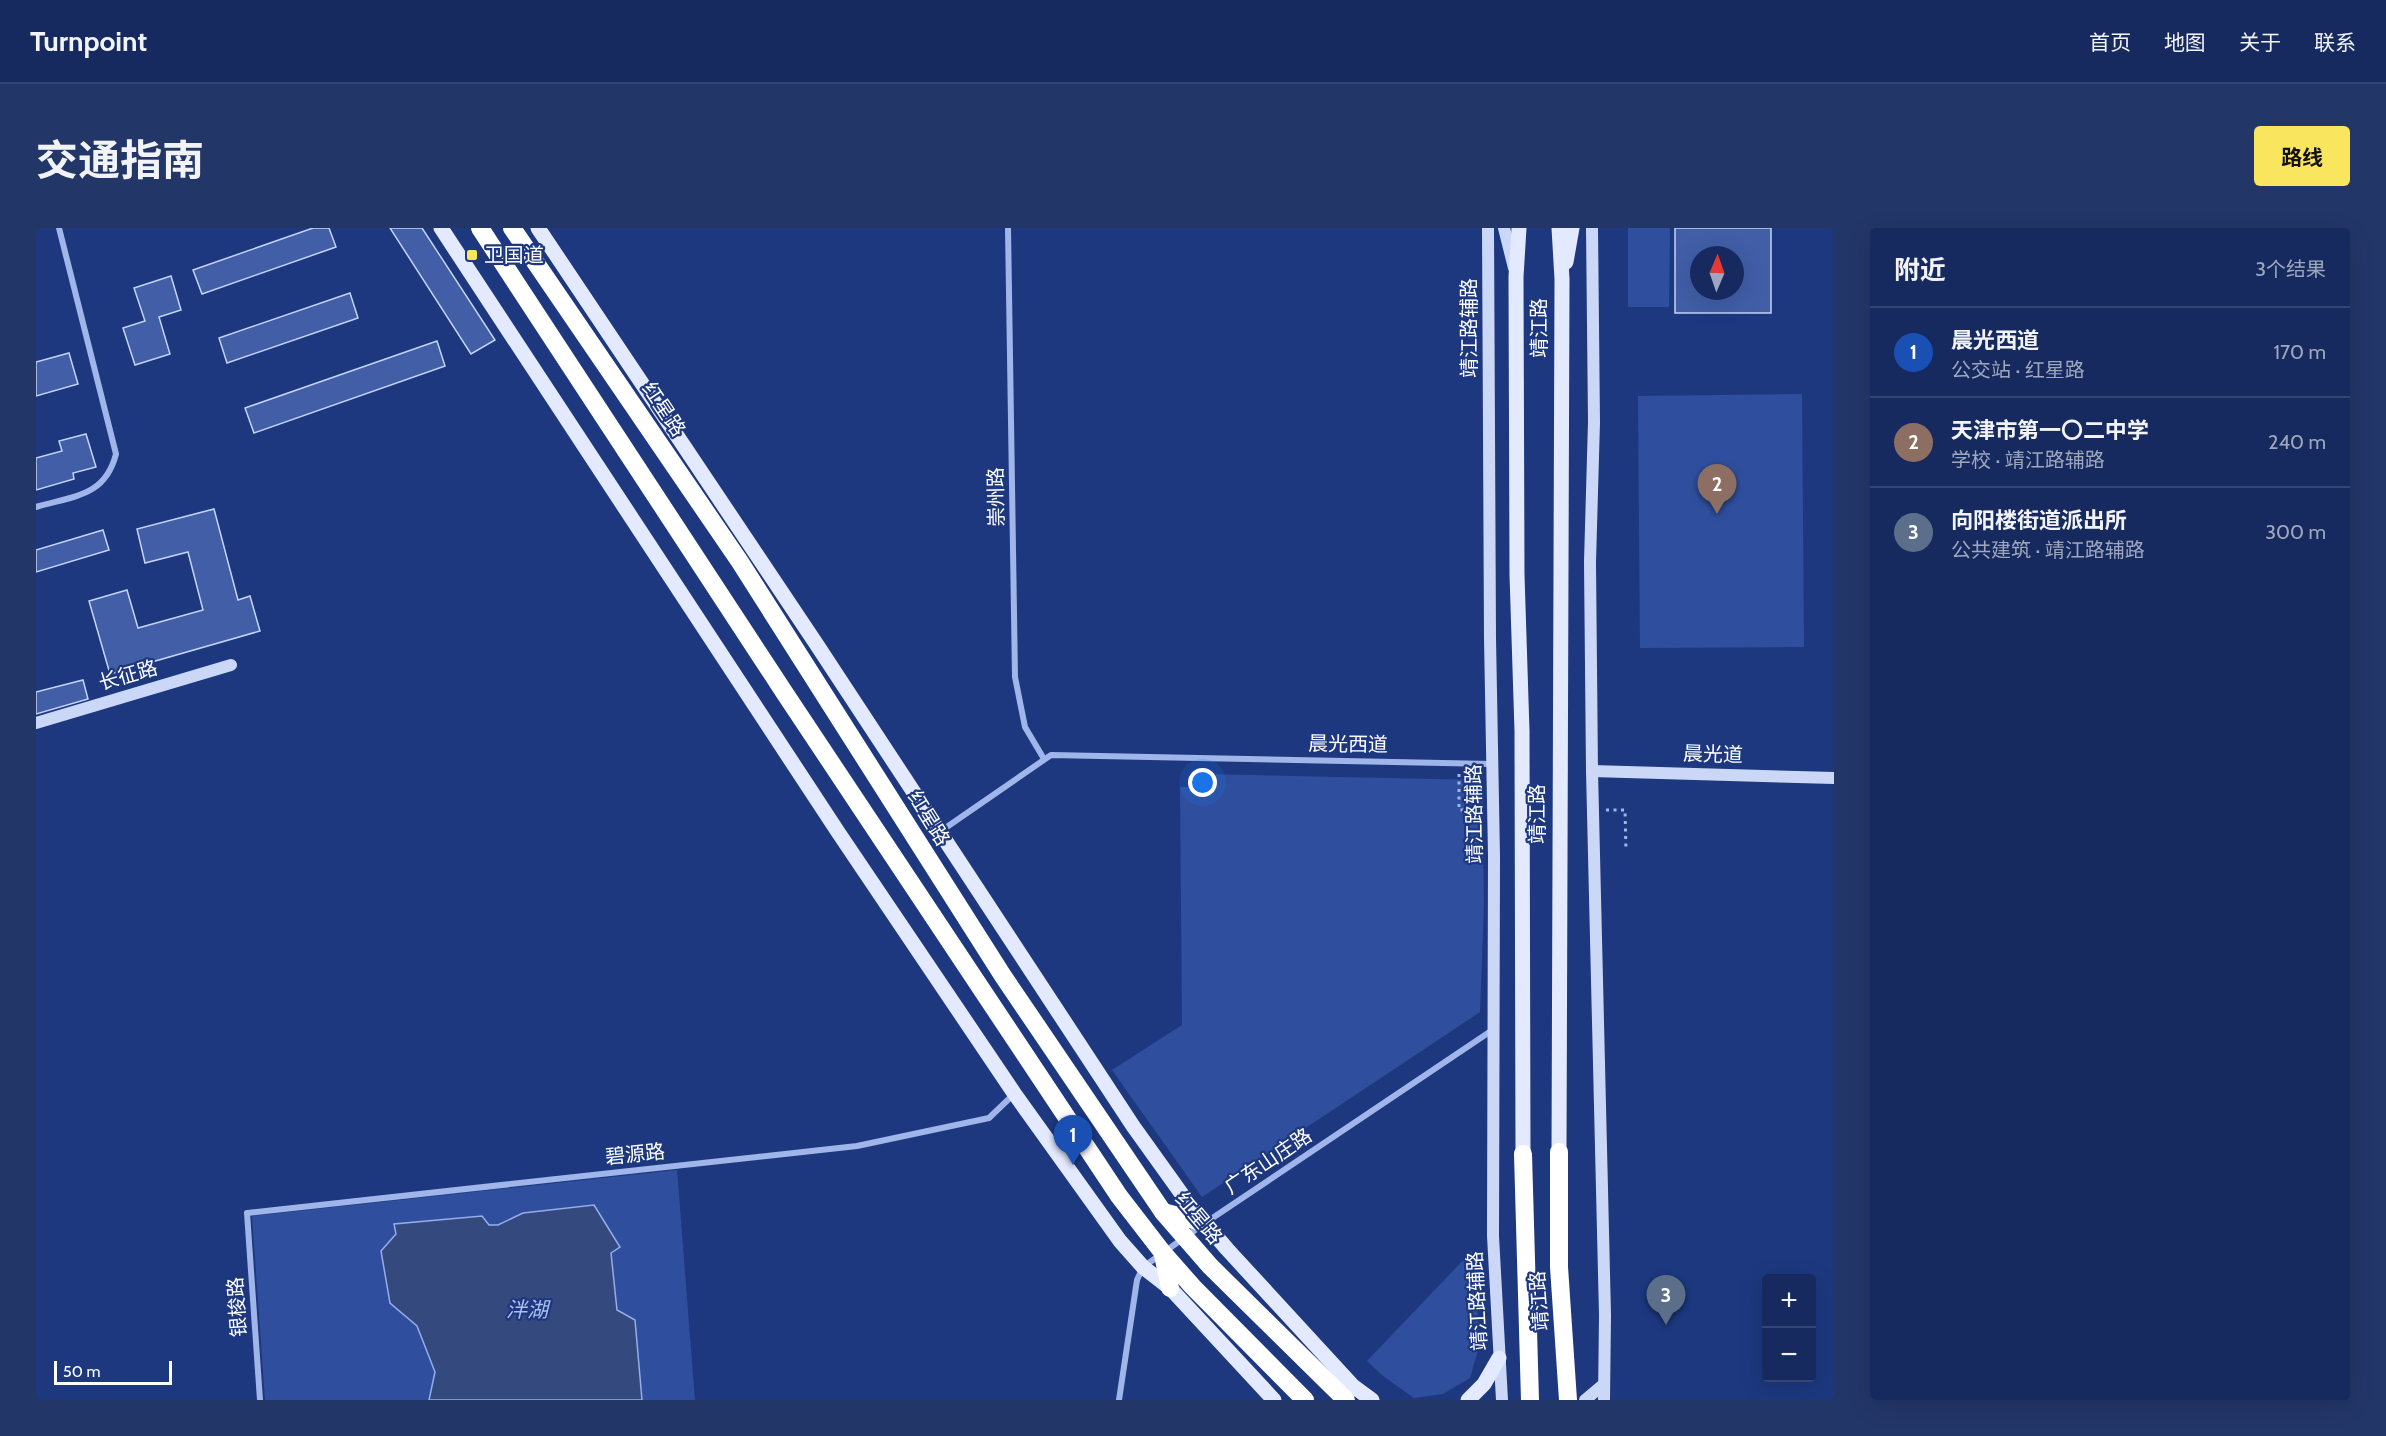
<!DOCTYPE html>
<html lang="zh">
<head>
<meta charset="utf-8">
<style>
	:root { --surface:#162a5f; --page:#233668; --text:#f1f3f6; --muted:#9ea7bd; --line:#354674; --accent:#f9e55e }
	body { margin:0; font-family:Cabin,"Noto Sans SC",sans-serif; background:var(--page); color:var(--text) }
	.controls { position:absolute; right:18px; bottom:18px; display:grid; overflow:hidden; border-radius:6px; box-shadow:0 6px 24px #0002 }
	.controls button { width:54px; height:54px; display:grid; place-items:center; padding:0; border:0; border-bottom:2px solid var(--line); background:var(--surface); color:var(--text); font:30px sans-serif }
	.compass { position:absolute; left:1654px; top:18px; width:54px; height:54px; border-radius:50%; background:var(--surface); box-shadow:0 6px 24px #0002; rotate:2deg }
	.scale { position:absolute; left:18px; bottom:15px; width:118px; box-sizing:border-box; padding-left:6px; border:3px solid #fff; border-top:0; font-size:16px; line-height:21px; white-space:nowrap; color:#fff; -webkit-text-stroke:4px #1d387f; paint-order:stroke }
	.you { position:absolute; left:1167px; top:555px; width:21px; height:21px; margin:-15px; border:4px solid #fff; border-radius:50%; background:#1a73e8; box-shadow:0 0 0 9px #1a73e833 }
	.badge { display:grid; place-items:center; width:39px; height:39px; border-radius:50%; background:var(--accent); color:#fff; font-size:20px; font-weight:700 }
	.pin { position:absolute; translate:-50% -50px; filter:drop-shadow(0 2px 3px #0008) }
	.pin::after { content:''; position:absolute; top:32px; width:21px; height:18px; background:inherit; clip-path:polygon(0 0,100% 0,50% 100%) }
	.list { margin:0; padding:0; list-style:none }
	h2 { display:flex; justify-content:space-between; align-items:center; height:78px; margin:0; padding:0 24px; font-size:26px }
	h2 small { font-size:20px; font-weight:400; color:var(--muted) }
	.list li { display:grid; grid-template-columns:39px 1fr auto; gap:18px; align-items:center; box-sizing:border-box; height:90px; padding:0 24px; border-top:2px solid var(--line) }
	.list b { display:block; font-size:22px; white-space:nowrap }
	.list p { margin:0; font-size:20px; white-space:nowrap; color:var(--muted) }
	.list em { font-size:20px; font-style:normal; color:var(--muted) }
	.map { position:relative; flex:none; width:1798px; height:1172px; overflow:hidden; border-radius:6px }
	header { display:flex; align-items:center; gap:36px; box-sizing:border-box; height:84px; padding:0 30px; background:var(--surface); border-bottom:2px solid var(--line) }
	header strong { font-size:28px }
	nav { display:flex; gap:33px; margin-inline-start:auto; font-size:21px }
	.intro { display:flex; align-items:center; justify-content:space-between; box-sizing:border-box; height:144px; padding:0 36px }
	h1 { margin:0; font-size:42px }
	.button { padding:15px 27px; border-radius:6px; background:var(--accent); color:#111; font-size:21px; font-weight:700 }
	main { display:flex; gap:36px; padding:0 36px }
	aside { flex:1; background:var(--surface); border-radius:6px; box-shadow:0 6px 24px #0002 }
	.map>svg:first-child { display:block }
	.green { fill:#2f4f9e }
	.water { fill:#34497e; stroke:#93aeeb; stroke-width:1.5 }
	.building { fill:#415ea7; stroke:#c4d3f7; stroke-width:1.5; fill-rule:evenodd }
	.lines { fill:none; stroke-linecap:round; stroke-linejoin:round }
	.path { stroke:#a0b5e9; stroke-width:3; stroke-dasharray:3 4.5; stroke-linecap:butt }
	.street { stroke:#a0b5e9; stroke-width:6 }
	.secondary { stroke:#cbd7f7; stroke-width:12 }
	.primary { stroke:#e3e9fe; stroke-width:15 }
	.highway { stroke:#fff; stroke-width:18 }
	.poi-dot { fill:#f9e55e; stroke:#1d387f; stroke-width:2 }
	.labels { text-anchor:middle; stroke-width:4.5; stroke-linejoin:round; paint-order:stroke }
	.poi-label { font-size:20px; fill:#fff; stroke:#1d387f; text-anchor:start }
	.street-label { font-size:20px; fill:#fff; stroke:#1d387f }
	.water-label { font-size:21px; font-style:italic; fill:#abc0f0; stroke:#1d387f }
</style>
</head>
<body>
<header>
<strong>Turnpoint</strong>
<nav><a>首页</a><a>地图</a><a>关于</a><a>联系</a></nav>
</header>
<div class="intro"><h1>交通指南</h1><a class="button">路线</a></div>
<main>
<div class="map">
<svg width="1798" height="1172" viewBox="0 0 1798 1172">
	<rect width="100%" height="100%" fill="#1d387f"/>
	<g class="green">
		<polygon points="1592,0 1634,0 1633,79 1592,79"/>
		<polygon points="1766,166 1768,419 1604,420 1602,168"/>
		<polygon points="1164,546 1446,552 1448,677 1444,784 1166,969 1076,842 1146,797 1144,559 1163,559"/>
		<polygon points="641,942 659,1172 229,1172 216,988"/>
		<polygon points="1436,1023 1444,1115 1434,1150 1407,1166 1378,1170 1347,1148 1331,1133"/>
	</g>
	<polygon class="water" points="558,977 584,1019 575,1025 581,1082 599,1092 606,1172 393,1172 399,1144 381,1098 354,1075 345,1023 360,1006 358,996 446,988 453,997 462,997 487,985"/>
	<g class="building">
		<polygon points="277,0 293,0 300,19 166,66 157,42"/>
		<polygon points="354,0 386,0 459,112 435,126"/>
		<path d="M1639 0H1735V85H1639ZM1663 27H1699V63H1663Z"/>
		<polygon points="135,48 145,82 123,89 134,126 99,137 87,100 109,93 98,60"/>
		<polygon points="314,65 322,90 191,135 183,110"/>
		<polygon points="401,113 409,138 218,205 209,180"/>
		<polygon points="33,125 42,156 0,168 0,134"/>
		<polygon points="50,206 60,239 37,245 38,251 0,262 0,230 26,223 23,213"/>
		<polygon points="178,281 202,372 214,368 224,403 74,446 53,373 91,362 102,400 167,382 152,324 109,335 101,301"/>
		<polygon points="67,302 73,322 0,344 0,322"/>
		<polygon points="47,452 52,471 0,486 0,464"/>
	</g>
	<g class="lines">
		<g class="path">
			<polyline points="1423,546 1423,582 1444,582"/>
			<polyline points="1570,582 1589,582 1590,623"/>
		</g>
		<g class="street">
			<polyline points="972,0 979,449 989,499 1008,531"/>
			<path d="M0 279C37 268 69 269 80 226L23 0"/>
			<polyline points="905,603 1015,527 1456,536"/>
			<polyline points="224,1172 211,985 821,918 953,890 978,866"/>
			<polyline points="1083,1172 1101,1052 1107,1039 1169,995 1458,801"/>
		</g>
		<g class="secondary">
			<polyline points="1452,0 1454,410 1458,628 1457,1008 1466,1172"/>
			<polyline points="1468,0 1478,40"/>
			<polyline points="1556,0 1558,194 1554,334 1556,543 1569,1087 1568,1172"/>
			<polyline points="0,495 195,437"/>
			<polyline points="1556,543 1798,550"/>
			<polyline points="1549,1172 1568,1156"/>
		</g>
		<g class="primary">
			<polyline points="405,0 802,604 978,865 1084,1013 1107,1039 1134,1060 1238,1172"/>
			<polyline points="502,0 781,417 1097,898 1155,979 1191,1021 1317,1158 1336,1172"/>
			<polyline points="1483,0 1480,49 1481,347 1486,503 1487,926"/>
			<polyline points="1530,34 1536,0"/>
			<polyline points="1523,924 1526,51 1523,0"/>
			<polyline points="1432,1172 1448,1156 1463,1130"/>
		</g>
		<g class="highway">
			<polyline points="444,0 748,464 1083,968 1127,1025 1157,1059 1269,1172"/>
			<polyline points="476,0 704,334 967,748 1127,984 1174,1038 1310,1172"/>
			<polyline points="1523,924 1523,1039 1532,1172"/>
			<polyline points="1487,926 1494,1172"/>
			<polyline points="1127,984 1169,995"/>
			<polyline points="1127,1027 1134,1060"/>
		</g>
	</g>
	<rect class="poi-dot" x="430" y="21" width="12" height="12" rx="3"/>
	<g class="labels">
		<g class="poi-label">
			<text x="448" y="34">卫国道</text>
		</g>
		<g class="street-label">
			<text transform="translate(1433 100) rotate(-90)" y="7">靖江路辅路</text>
			<text transform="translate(1503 100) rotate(-90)" y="7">靖江路</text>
			<text transform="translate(628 181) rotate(56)" y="7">红星路</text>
			<text transform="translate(960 269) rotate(-91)" y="7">崇州路</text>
			<text transform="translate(92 447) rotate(-16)" y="7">长征路</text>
			<text transform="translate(1312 516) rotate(1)" y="7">晨光西道</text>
			<text transform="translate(1677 526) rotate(2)" y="7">晨光道</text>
			<text transform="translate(1438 586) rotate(-91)" y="7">靖江路辅路</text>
			<text transform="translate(1501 586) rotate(-90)" y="7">靖江路</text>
			<text transform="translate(893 590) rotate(58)" y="7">红星路</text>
			<text transform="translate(599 926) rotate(-6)" y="7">碧源路</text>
			<text transform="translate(1232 933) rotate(-34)" y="7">广东山庄路</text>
			<text transform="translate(1163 990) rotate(50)" y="7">红星路</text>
			<text transform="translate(1441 1073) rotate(-93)" y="7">靖江路辅路</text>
			<text transform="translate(1503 1073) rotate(-94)" y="7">靖江路</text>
			<text transform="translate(201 1079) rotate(-94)" y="7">银梭路</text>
		</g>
		<g class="water-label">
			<text x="491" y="1089">泮湖</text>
		</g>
	</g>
</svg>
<div class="controls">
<button>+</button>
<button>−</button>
</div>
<svg class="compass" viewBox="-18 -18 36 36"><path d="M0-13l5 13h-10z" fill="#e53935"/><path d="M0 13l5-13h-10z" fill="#9ea7bd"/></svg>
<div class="scale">50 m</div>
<div class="you"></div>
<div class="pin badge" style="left:1037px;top:937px;background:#1a4fb4">1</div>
<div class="pin badge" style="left:1681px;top:286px;background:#8d6e63">2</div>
<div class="pin badge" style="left:1630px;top:1097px;background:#5c6f8a">3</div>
</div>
<aside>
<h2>附近<small>3个结果</small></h2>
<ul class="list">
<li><span class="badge" style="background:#1a4fb4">1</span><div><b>晨光西道</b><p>公交站 · 红星路</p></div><em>170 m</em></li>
<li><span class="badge" style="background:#8d6e63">2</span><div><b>天津市第一〇二中学</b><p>学校 · 靖江路辅路</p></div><em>240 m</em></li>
<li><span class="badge" style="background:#5c6f8a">3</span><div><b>向阳楼街道派出所</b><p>公共建筑 · 靖江路辅路</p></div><em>300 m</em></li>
</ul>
</aside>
</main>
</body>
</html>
